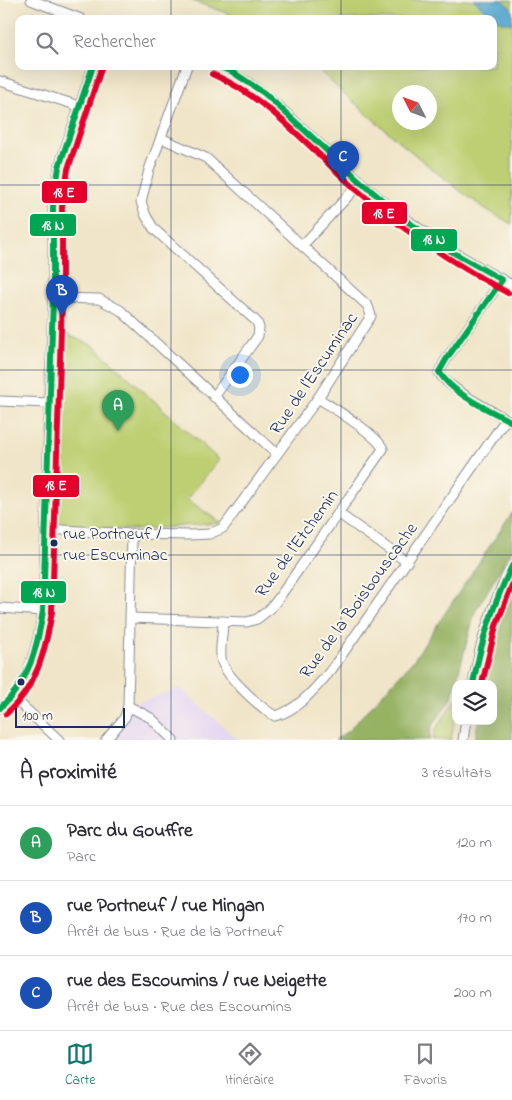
<!DOCTYPE html>
<html lang="fr">
<head>
<meta charset="utf-8">
<style>
	:root { --surface:#fff; --page:#f2f2f3; --text:#2b2b33; --muted:#7c7c81; --line:#e1e1e2; --accent:#0f766e }
	body { margin:0; font-family:"Indie Flower",sans-serif; background:var(--page); color:var(--text) }
	.controls { position:absolute; right:15px; bottom:15px; display:grid; overflow:hidden; border-radius:10px; box-shadow:0 5px 20px #0002 }
	.controls button { width:45px; height:45px; display:grid; place-items:center; padding:0; border:0; border-bottom:1px solid var(--line); background:var(--surface); color:var(--text); font:25px sans-serif }
	.compass { position:absolute; left:392px; top:85px; width:45px; height:45px; border-radius:50%; background:var(--surface); box-shadow:0 5px 20px #0002; rotate:312deg }
	.scale { position:absolute; left:15px; bottom:12px; width:110px; box-sizing:border-box; padding-left:5px; border:2px solid #1b2f5e; border-top:0; font-size:14px; line-height:18px; white-space:nowrap; color:#1b2f5e; -webkit-text-stroke:4px #fbf7ec; paint-order:stroke }
	.you { position:absolute; left:239px; top:374px; width:18px; height:18px; margin:-12px; border:4px solid #fff; border-radius:50%; background:#1a73e8; box-shadow:0 0 0 8px #1a73e833 }
	.badge { display:grid; place-items:center; width:32px; height:32px; border-radius:50%; background:var(--accent); color:#fff; font-size:16px; font-weight:700 }
	.pin { position:absolute; translate:-50% -41px; filter:drop-shadow(0 1px 2px #0008) }
	.pin::after { content:''; position:absolute; top:26px; width:18px; height:15px; background:inherit; clip-path:polygon(0 0,100% 0,50% 100%) }
	.list { margin:0; padding:0; list-style:none }
	h2 { display:flex; justify-content:space-between; align-items:center; height:65px; margin:0; padding:0 20px; font-size:21px }
	h2 small { font-size:16px; font-weight:400; color:var(--muted) }
	.list li { display:grid; grid-template-columns:32px 1fr auto; gap:15px; align-items:center; box-sizing:border-box; height:75px; padding:0 20px; border-top:1px solid var(--line) }
	.list b { display:block; font-size:19px; white-space:nowrap }
	.list p { margin:0; font-size:16px; white-space:nowrap; color:var(--muted) }
	.list em { font-size:16px; font-style:normal; color:var(--muted) }
	.icon { flex:none; width:28px; height:28px; fill:none; stroke:currentColor; stroke-width:2; stroke-linecap:round; stroke-linejoin:round }
	.map { position:relative; flex:none; width:512px; height:740px; overflow:hidden }
	.search { position:absolute; background:var(--surface); box-shadow:0 5px 20px #0002; left:15px; right:15px; top:15px; height:55px; display:flex; align-items:center; gap:12px; box-sizing:border-box; padding:0 18px; border-radius:10px; color:var(--muted); font-size:19px }
	.sheet { height:290px; background:var(--surface) }
	nav { display:flex; justify-content:space-around; align-items:center; box-sizing:border-box; height:70px; border-top:1px solid var(--line); background:var(--surface); font-size:14px; color:var(--muted) }
	nav a { display:grid; justify-items:center; gap:2px }
	nav .on { color:var(--accent) }
	.map>svg:first-child { display:block }
	.built { fill:#e2d4f3 }
	.green { fill:#bdcf72; stroke:#6c7f68; fill-rule:evenodd }
	.forest { fill:#96b264; stroke:#587061 }
	.water { fill:#55a8d0; stroke:#386c97 }
	.lines { fill:none; stroke-linecap:round; stroke-linejoin:round }
	.minor-casing { stroke:#868a93; stroke-width:11 }
	.minor { stroke:#fff; stroke-width:9 }
	.bus-1-casing { stroke:#fbf7ec; stroke-width:10 }
	.bus-2-casing { stroke:#fbf7ec; stroke-width:10 }
	.bus-1 { stroke:#00a651; stroke-width:6 }
	.bus-2 { stroke:#e4002b; stroke-width:6 }
	.grid { fill:none; stroke:#1b2f5e; stroke-width:1; stroke-opacity:0.55 }
	.bus-dot { fill:#1b2f5e; stroke:#fbf7ec; stroke-width:2 }
	.labels { text-anchor:middle; stroke-width:4; stroke-linejoin:round; paint-order:stroke }
	.bus-label { font-size:17px; fill:#1b2f5e; stroke:#fbf7ec; text-anchor:start }
	.street-label { font-size:18px; fill:#1b2f5e; stroke:#fbf7ec }
	.line-badge { stroke:#fbf7ec; stroke-width:2 }
	.badge-label { font-size:14px; text-anchor:middle; font-weight:bold; fill:#fff }
</style>
</head>
<body>
<div class="map">
<svg width="512" height="740" viewBox="0 0 512 740">
	<rect width="100%" height="100%" fill="#fbf7ec"/>
	<filter id="ink" filterUnits="userSpaceOnUse"><feTurbulence type="fractalNoise" baseFrequency=".02" numOctaves="2"/><feDisplacementMap in="SourceGraphic" scale="10" xChannelSelector="R" yChannelSelector="G"/><feConvolveMatrix kernelMatrix="1 2 1 2 8 2 1 2 1" color-interpolation-filters="sRGB"/></filter>
	<filter id="wash" filterUnits="userSpaceOnUse"><feTurbulence type="fractalNoise" baseFrequency=".0096" numOctaves="4" result="noise"/><feDisplacementMap in="SourceGraphic" scale="20" xChannelSelector="R" yChannelSelector="G"/><feGaussianBlur stdDeviation="1.12" result="paint"/><feColorMatrix in="noise" values="0 0 0 0 0 0 0 0 0 0 0 0 0 0 0 0 0 1.4 0 .05"/><feComposite in="paint" operator="in"/></filter>
	<g filter="url(#wash)">
		<rect width="100%" height="100%" fill="#f0e5c8"/>
		<polygon class="built" points="180,688 238,740 106,740 128,706"/>
		<g class="green">
			<path d="M190 0H512V224C482 209 456 188 430 167 390 135 352 101 314 66H493V19H244ZM400 92H430V122H400Z"/>
			<polygon points="51,328 94,346 219,460 187,499 221,523 133,530 48,526"/>
			<polygon points="456,698 456,712 451,740 433,740 435,730"/>
		</g>
		<g class="forest">
			<polygon points="512,513 512,550 475,612 452,697 431,728 430,740 335,740 348,731 413,661"/>
			<polygon points="512,585 512,740 475,740 478,721 493,721 493,684 485,684 500,604"/>
		</g>
		<polygon class="water" points="474,0 503,0 512,10 512,24 498,21"/>
	</g>
	<g filter="url(#ink)">
		<g class="lines">
			<defs>
				<g id="minor">
					<polyline points="31,0 81,19"/>
					<polyline points="187,66 149,170 141,202 146,216 154,229 257,322 259,328 258,336 214,397"/>
					<path d="M215 66C249 78 273 101 299 125 320 144 340 163 361 182 408 224 456 256 512 285"/>
					<polyline points="0,81 79,106"/>
					<polyline points="302,246 361,182"/>
					<path d="M502 280 447 358 439 372C446 388 495 413 512 422"/>
					<polyline points="53,298 99,299 120,310 277,454"/>
					<polyline points="0,401 49,403"/>
					<polyline points="338,513 407,562"/>
					<polyline points="45,529 132,534 190,535 209,534 223,528 318,398 371,316 368,306 206,158 161,138"/>
					<polyline points="0,608 43,611"/>
					<path d="M131 618 247 622 257 619 270 609 278 599 383 449C377 434 333 408 318 398"/>
					<path d="M223 621C223 633 220 645 221 657 221 673 261 708 275 716 299 710 317 686 332 669L506 419"/>
					<path d="M473 684C480 642 492 603 512 566"/>
					<polyline points="13,697 59,740"/>
					<polyline points="128,706 151,718 173,740"/>
					<path d="M0 708C4 704 9 701 12 697 30 677 39 637 43 611L53 298V206L59 167 93 66"/>
					<polyline points="106,740 125,717 128,706 132,534"/>
					<polyline points="463,740 466,721"/>
				</g>
			</defs>
			<use href="#minor" class="minor-casing"/>
			<use href="#minor" class="minor"/>
			<defs>
				<g id="bus-1">
					<path d="M216 66 231 71 264 93 361 182 408 222 454 253 502 280 447 358 439 372C455 396 487 409 512 422"/>
					<path d="M473 684C481 642 493 604 512 566"/>
					<path d="M0 708C29 682 37 649 43 611L53 298V206L59 167 93 66"/>
				</g>
				<g id="bus-2">
					<path d="M212 74C269 98 311 150 357 190 403 231 454 264 508 293"/>
					<polyline points="482,684 496,626 512,585"/>
					<path d="M6 714C37 687 45 652 52 612L62 298V207L68 169 101 69"/>
				</g>
			</defs>
			<use href="#bus-1" class="bus-1-casing"/>
			<use href="#bus-2" class="bus-2-casing"/>
			<use href="#bus-1" class="bus-1"/>
			<use href="#bus-2" class="bus-2"/>
		</g>
	</g>
	<path class="grid" d="M171 0V19M341 0V19M171 66V740M341 66V740M0 185H512M0 370H512M0 555H512"/>
	<g class="bus-dot">
		<circle cx="54" cy="543" r="4.5"/>
		<circle cx="21" cy="682" r="4.5"/>
	</g>
	<g class="labels">
		<g class="bus-label">
			<text x="63" y="539">rue Portneuf /<tspan x="63" dy="21">rue Escuminac</tspan></text>
		</g>
		<g class="street-label">
			<text transform="translate(313 373) rotate(-56)" y="6">Rue de l'Escuminac</text>
			<text transform="translate(296 543) rotate(-54)" y="6">Rue de l'Etchemin</text>
			<text transform="translate(358 600) rotate(-54)" y="6">Rue de la Boisbouscache</text>
		</g>
	</g>
	<g class="line-badge">
		<rect x="41" y="180" width="47" height="24" rx="5" fill="#e4002b"/>
		<rect x="361" y="201" width="47" height="24" rx="5" fill="#e4002b"/>
		<rect x="29" y="213" width="48" height="24" rx="5" fill="#00a651"/>
		<rect x="410" y="228" width="48" height="24" rx="5" fill="#00a651"/>
		<rect x="32" y="474" width="48" height="24" rx="5" fill="#e4002b"/>
		<rect x="20" y="580" width="47" height="24" rx="5" fill="#00a651"/>
	</g>
	<g class="badge-label">
		<text x="64" y="197">18 E</text>
		<text x="384" y="218">18 E</text>
		<text x="53" y="230">18 N</text>
		<text x="434" y="244">18 N</text>
		<text x="56" y="490">18 E</text>
		<text x="44" y="597">18 N</text>
	</g>
</svg>
<div class="controls">
<button><svg class="icon" aria-label="layers" viewBox="0 0 24 24"><path d="M12 4l9 5-9 5-9-5zM3 14l9 5 9-5"/></svg></button>
</div>
<svg class="compass" viewBox="-18 -18 36 36"><path d="M0-13l5 13h-10z" fill="#e53935"/><path d="M0 13l5-13h-10z" fill="#7c7c81"/></svg>
<div class="scale">100 m</div>
<div class="you"></div>
<div class="pin badge" style="left:118px;top:431px;background:#2e9e5b">A</div>
<div class="pin badge" style="left:62px;top:316px;background:#1a4fb4">B</div>
<div class="pin badge" style="left:343px;top:182px;background:#1a4fb4">C</div>
<div class="search"><svg class="icon" aria-label="search" viewBox="0 0 24 24"><circle cx="10" cy="10" r="6"/><path d="M15 15l6 6"/></svg>Rechercher</div>
</div>
<section class="sheet">
<h2>À proximité<small>3 résultats</small></h2>
<ul class="list">
<li><span class="badge" style="background:#2e9e5b">A</span><div><b>Parc du Gouffre</b><p>Parc</p></div><em>120 m</em></li>
<li><span class="badge" style="background:#1a4fb4">B</span><div><b>rue Portneuf / rue Mingan</b><p>Arrêt de bus · Rue de la Portneuf</p></div><em>170 m</em></li>
<li><span class="badge" style="background:#1a4fb4">C</span><div><b>rue des Escoumins / rue Neigette</b><p>Arrêt de bus · Rue des Escoumins</p></div><em>200 m</em></li>
</ul>
</section>
<nav>
<a class="on"><svg class="icon" aria-label="map" viewBox="0 0 24 24"><path d="M3 6l6-2 6 2 6-2v14l-6 2-6-2-6 2zM9 4v14M15 6v14"/></svg>Carte</a>
<a><svg class="icon" aria-label="directions" viewBox="0 0 24 24"><path d="M12 3l9 9-9 9-9-9zM9 14v-3h6M13 9l2 2-2 2"/></svg>Itinéraire</a>
<a><svg class="icon" aria-label="saved" viewBox="0 0 24 24"><path d="M7 4h10v16l-5-4-5 4z"/></svg>Favoris</a>
</nav>
</body>
</html>
